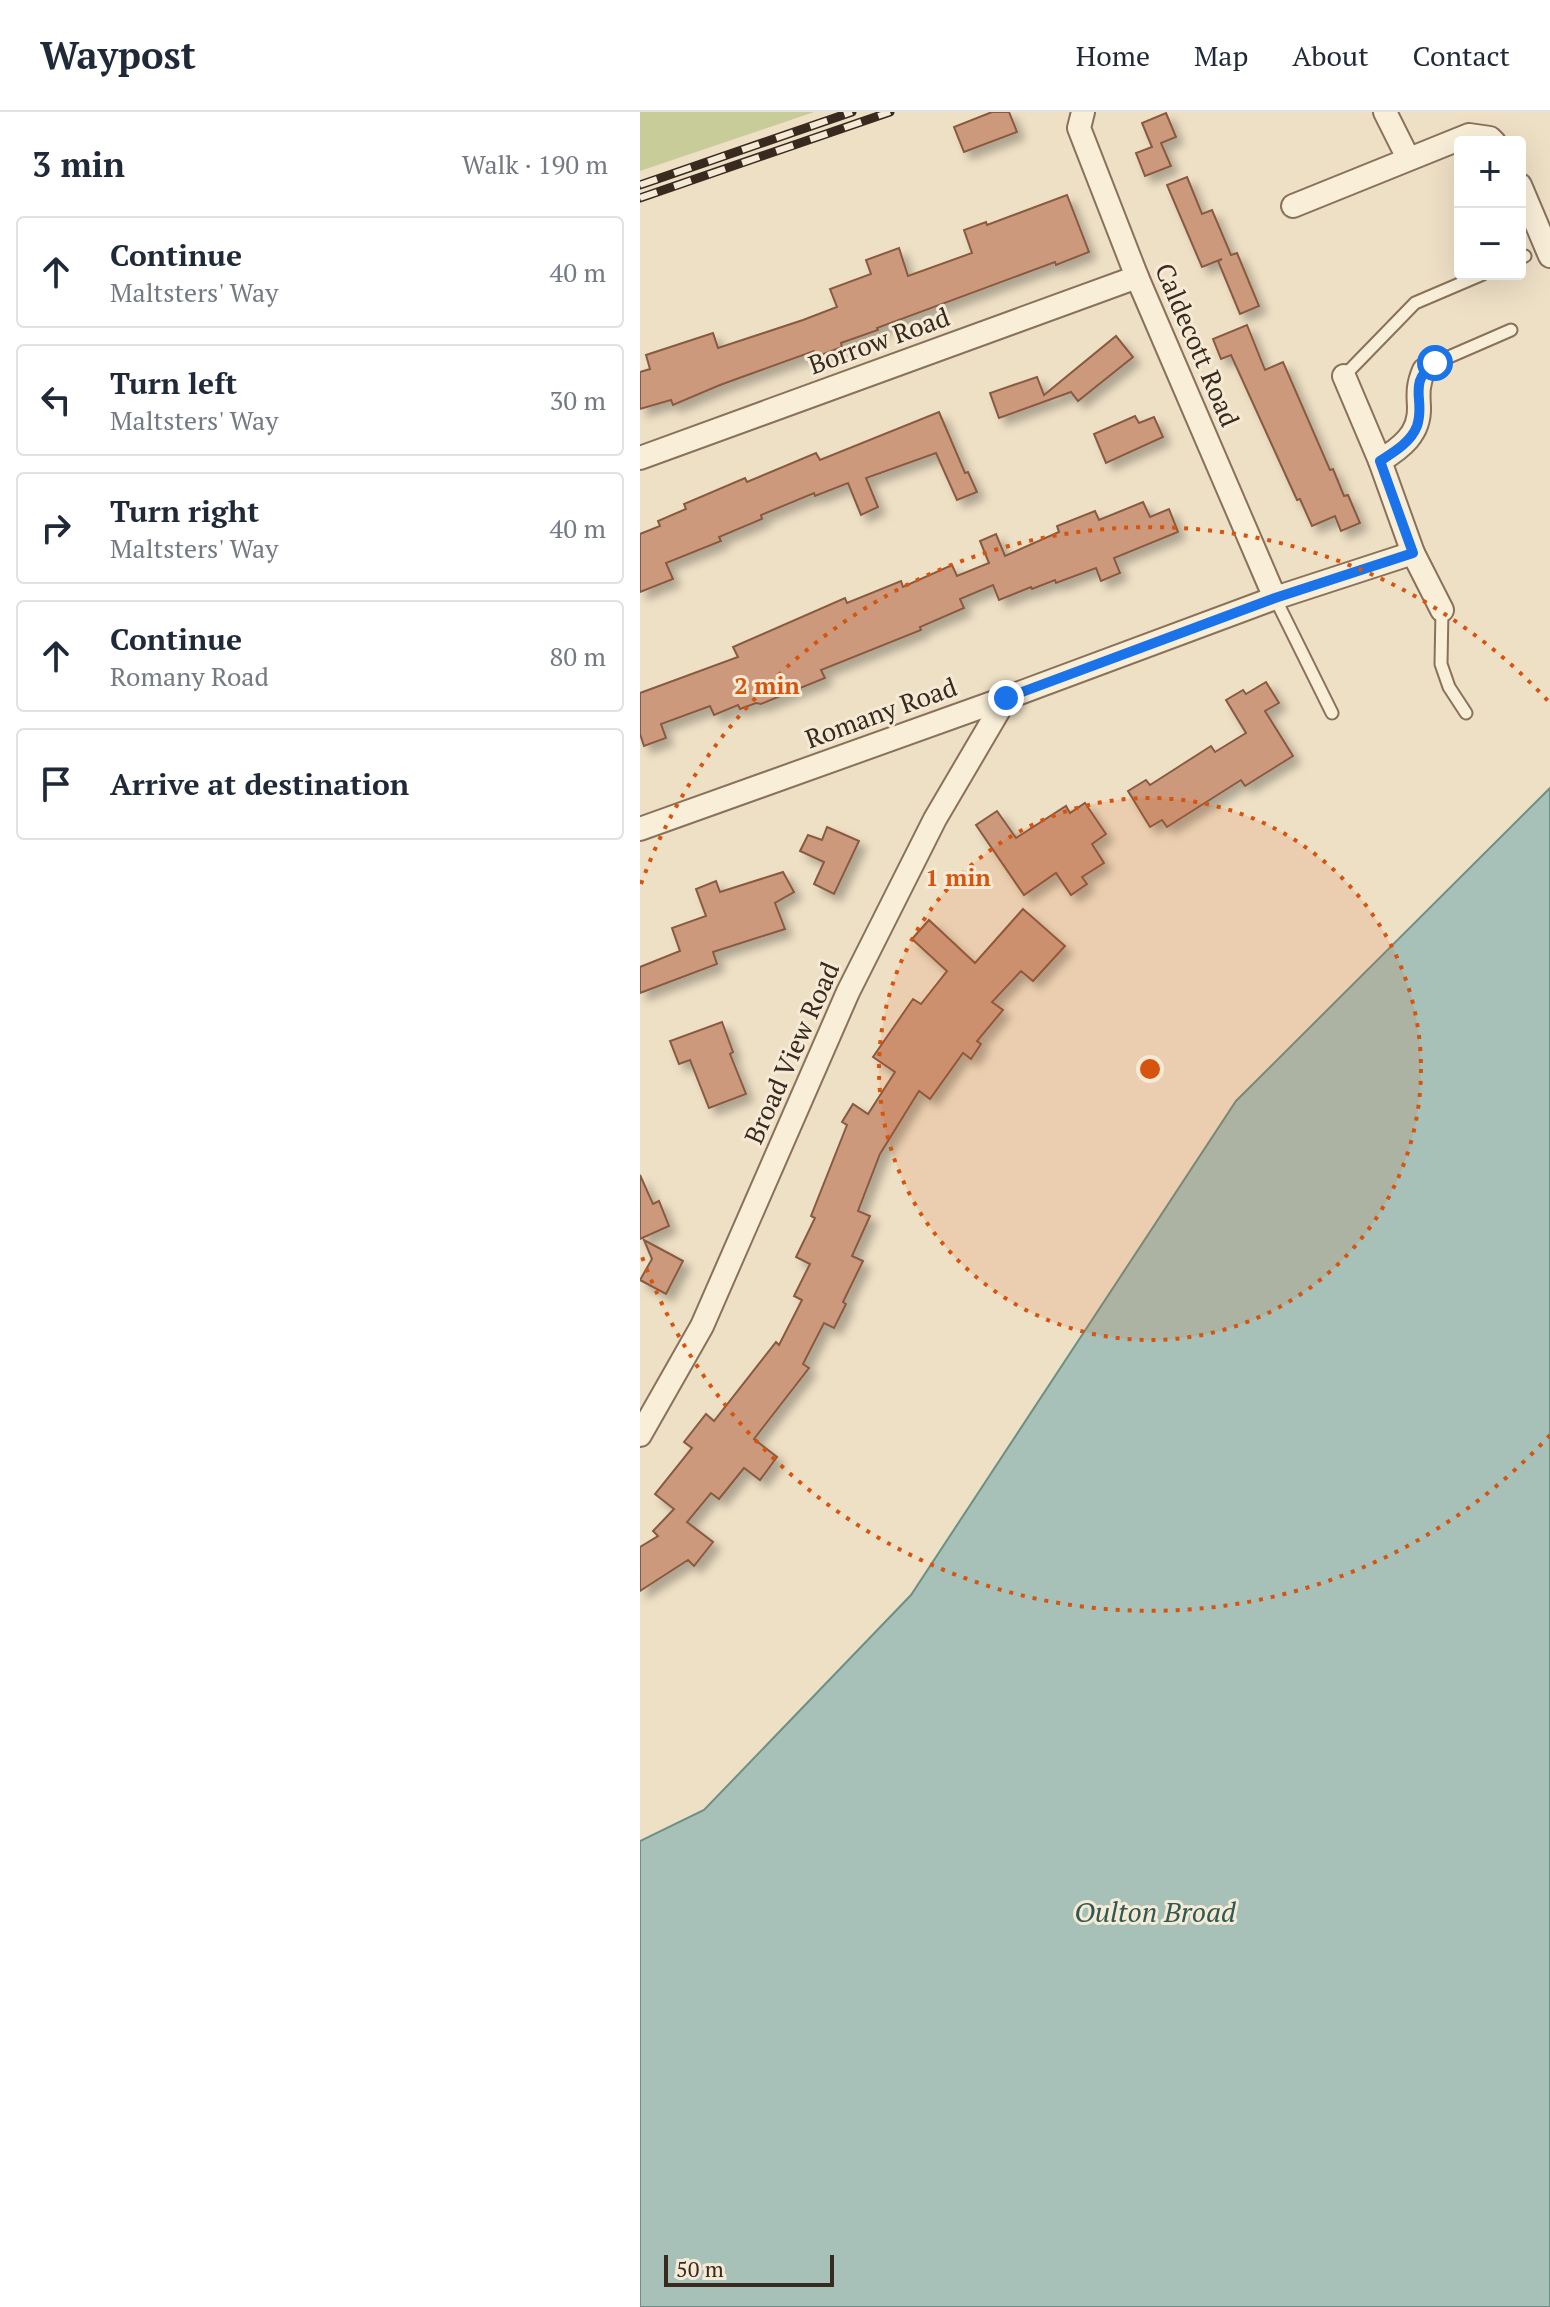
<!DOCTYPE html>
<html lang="en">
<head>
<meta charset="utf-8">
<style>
	:root { --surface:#fff; --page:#f2f2f3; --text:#1f2937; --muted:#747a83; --line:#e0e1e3 }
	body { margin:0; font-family:"PT Serif",serif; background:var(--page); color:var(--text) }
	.controls { position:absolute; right:24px; top:24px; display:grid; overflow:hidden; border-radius:8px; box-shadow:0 8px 32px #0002 }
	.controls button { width:72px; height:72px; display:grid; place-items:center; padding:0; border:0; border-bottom:2px solid var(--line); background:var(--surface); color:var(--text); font:40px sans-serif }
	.scale { position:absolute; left:24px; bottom:20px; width:170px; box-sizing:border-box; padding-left:8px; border:4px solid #392a1f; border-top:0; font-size:22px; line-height:28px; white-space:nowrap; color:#392a1f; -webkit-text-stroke:6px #f5ead5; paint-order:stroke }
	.stop { position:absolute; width:24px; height:24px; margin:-18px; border:6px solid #1a73e8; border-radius:50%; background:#fff }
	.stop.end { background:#1a73e8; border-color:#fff; box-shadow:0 2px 8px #0008 }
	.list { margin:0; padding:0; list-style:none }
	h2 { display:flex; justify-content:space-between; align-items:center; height:104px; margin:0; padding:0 32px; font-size:34px }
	h2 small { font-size:26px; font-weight:400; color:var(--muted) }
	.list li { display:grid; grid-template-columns:52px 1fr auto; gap:24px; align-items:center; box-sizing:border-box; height:112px; margin:0 16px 16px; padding:0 16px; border:2px solid var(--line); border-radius:8px }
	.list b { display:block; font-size:30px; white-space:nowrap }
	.list p { margin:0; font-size:26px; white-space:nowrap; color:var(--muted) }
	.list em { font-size:26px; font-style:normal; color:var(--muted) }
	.icon { flex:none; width:44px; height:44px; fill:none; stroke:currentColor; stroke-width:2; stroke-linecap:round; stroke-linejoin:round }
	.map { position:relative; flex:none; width:910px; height:2195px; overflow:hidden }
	header { display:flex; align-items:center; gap:48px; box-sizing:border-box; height:112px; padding:0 40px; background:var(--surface); border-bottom:2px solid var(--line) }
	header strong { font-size:38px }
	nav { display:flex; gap:44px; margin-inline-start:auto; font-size:28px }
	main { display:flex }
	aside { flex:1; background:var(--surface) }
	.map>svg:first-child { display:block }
	.green { fill:#c8cc99 }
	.water { fill:#a7c1b8; stroke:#6d9086; stroke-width:2 }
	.building { fill:#cc997b; stroke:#885a41; stroke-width:2; filter:url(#shadow) }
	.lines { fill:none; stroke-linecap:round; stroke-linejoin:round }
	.lane-casing { stroke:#89715b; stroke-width:15 }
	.street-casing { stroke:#89715b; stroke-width:26 }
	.lane { stroke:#f9eed8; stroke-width:11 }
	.street { stroke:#f9eed8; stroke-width:22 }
	.rail-casing { stroke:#392a1f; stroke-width:9 }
	.rail { stroke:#f5ead5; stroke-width:6; stroke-dasharray:18; stroke-linecap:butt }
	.route { stroke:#1a73e8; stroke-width:10 }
	.ring { fill:none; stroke:#d6540e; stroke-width:4; stroke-dasharray:4 8 }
	.labels { text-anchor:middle; stroke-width:6; stroke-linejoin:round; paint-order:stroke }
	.street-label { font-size:26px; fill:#392a1f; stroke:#f5ead5 }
	.water-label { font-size:28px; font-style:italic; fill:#2e5954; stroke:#f5ead5 }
	.centre { fill:#d6540e; stroke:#f5ead5; stroke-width:4 }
	.ring-label { font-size:24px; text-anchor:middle; font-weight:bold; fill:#d6540e; stroke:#f5ead5; stroke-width:6; stroke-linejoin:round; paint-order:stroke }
</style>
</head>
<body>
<header>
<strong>Waypost</strong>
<nav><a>Home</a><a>Map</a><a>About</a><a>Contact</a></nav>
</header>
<main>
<aside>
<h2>3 min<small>Walk · 190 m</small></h2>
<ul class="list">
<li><svg class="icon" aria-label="ahead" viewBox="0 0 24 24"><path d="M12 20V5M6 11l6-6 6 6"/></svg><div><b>Continue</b><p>Maltsters' Way</p></div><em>40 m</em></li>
<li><svg class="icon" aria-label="left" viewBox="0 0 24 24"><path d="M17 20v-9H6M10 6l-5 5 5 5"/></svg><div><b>Turn left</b><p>Maltsters' Way</p></div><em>30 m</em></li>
<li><svg class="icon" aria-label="right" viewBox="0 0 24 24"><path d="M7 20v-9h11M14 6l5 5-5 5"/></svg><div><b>Turn right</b><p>Maltsters' Way</p></div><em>40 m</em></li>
<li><svg class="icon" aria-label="ahead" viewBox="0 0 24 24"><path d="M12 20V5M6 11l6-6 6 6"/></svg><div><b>Continue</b><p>Romany Road</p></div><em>80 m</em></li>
<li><svg class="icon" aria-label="arrive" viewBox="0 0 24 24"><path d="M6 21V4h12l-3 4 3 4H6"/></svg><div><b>Arrive at destination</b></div></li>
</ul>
</aside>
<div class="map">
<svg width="910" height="2195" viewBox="0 0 910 2195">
	<defs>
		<filter id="shadow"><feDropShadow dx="7" dy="7" stdDeviation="4" flood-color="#0004"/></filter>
	</defs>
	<rect width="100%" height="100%" fill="#eee0c5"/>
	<polygon class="green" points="0,0 174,0 0,59"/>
	<polygon class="water" points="910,676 910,2195 0,2195 0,1729 64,1698 271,1483 596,989"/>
	<g class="building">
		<polygon points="352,0 369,0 377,20 324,40 314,15"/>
		<polygon points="526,1 536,25 521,31 531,54 505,64 496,41 512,35 502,11"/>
		<polygon points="547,65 562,102 572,98 591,143 597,141 619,194 600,202 578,149 582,147 562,155 527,73"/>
		<polygon points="427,83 449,140 416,153 415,150 237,216 238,218 201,231 202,235 176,245 174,239 80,273 33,293 31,288 0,297 0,260 10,257 6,243 73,221 78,236 163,208 197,195 190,177 231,162 226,148 259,136 268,164 332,141 324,118 346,110 347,113"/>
		<polygon points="607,213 625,258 643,250 690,358 693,357 704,384 708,383 720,411 701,419 695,404 672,414 660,387 657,388 591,243 581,247 573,227"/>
		<polygon points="476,224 493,245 438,289 431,280 359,306 350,281 397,265 404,283"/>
		<polygon points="299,300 325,361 328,360 337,380 317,388 296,341 226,366 238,395 221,403 208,371 175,384 174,381 121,403 122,407 79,425 81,429 26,451 33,467 0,480 0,422 20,414 18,409 46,397 44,392 105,366 107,370 176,341 180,348"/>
		<polygon points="495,304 499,311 514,305 523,325 466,351 454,322"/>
		<polygon points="503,390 510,405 529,397 538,420 474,446 480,461 461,469 456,456 416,471 415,468 392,477 391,475 359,488 353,473 320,487 324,496 280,515 281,518 181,558 185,566 121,592 116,591 100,597 98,593 74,603 70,594 21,612 26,626 4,634 0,622 0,581 98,545 93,535 205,486 207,491 261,469 263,475 312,453 317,464 349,451 340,429 356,422 365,444 419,420 417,414 455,399 459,408"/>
		<polygon points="626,570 639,591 625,599 653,644 605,674 601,668 527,715 522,708 510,715 488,679 506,668 510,673 571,634 575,640 606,621 586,588 603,578 606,582"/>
		<polygon points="445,691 466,722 452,732 464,751 442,765 447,772 431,783 416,761 384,783 336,713 357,699 376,726 426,694 430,701"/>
		<polygon points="187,715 219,729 194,782 174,772 184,750 160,739 168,723 182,728"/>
		<polygon points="143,760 154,780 135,791 145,817 73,840 77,852 0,881 0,855 40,839 32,816 66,804 56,777 76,769 80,780"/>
		<polygon points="383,797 425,834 393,869 381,859 352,890 363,898 337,929 341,932 331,947 323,941 290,987 279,979 240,1042 218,1099 230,1104 212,1144 223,1149 203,1190 206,1192 194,1216 184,1211 163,1252 169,1256 114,1327 137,1345 120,1368 104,1356 79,1387 71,1381 47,1410 73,1430 54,1454 48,1448 0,1479 0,1435 18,1424 13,1419 34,1397 15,1382 52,1336 44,1330 66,1302 74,1309 136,1230 139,1233 162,1188 154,1184 170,1152 156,1145 175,1106 171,1104 207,1013 202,1010 213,992 228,1002 255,960 233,945 273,887 281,892 307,859 272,827 289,808 335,851"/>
		<polygon points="82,910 93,940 90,942 106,982 69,996 50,948 39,952 30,929"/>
		<polygon points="0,1063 13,1092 19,1089 29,1114 0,1127"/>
		<polygon points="4,1128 43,1149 26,1182 0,1168 12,1147"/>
	</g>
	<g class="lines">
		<defs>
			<g id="lane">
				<polyline points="880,146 885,144"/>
				<polyline points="784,258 795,251 871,218"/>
				<polyline points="704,264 775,191 843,162"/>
				<polyline points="635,486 692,601"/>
				<polyline points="802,498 801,552 809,575 826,601"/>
			</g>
			<g id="street">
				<polyline points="443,0 439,16 497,165 635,486"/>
				<polyline points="745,0 768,46"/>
				<polyline points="880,73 910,144"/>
				<polyline points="653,94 829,23 850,26 854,30"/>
				<polyline points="704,264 740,349 773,441 802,498"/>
				<polyline points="0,346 497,165"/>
				<path d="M740 349C761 336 780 322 779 295 778 280 778 272 784 258"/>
				<polyline points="0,717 366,586 635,486 773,441"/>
				<polyline points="0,1323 62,1214 208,880 295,707 366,586"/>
			</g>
		</defs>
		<use href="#lane" class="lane-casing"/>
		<use href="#street" class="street-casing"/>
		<use href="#lane" class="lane"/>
		<use href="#street" class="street"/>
		<defs>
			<g id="rail">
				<polyline points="0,73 212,0"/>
				<polyline points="0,86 250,0"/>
			</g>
		</defs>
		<use href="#rail" class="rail-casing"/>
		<use href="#rail" class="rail"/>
	</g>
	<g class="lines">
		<path class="route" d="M366 586 635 486 773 441 740 349C754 340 771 330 777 314 786 288 766 271 795 251"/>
	</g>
	<circle cx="510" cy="957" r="271" fill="#d6540e" fill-opacity=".12"/>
	<g class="ring">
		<circle cx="510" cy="957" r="271"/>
		<path d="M910 1323A542 542 0 0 1 1 1142M1 772A542 542 0 0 1 910 591"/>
	</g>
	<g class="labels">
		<g class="street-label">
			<text transform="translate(239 229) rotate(-20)" y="9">Borrow Road</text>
			<text transform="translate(557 233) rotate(67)" y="9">Caldecott Road</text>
			<text transform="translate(241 601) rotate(-20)" y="9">Romany Road</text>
			<text transform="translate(152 941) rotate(-66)" y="9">Broad View Road</text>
		</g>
		<g class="water-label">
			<text x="515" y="1810">Oulton Broad</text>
		</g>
	</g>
	<circle cx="510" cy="957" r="12" class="centre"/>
	<g class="ring-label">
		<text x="127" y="582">2 min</text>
		<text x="318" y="774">1 min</text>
	</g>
</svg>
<div class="controls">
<button>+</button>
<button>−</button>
</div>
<div class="scale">50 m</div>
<div class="stop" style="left:795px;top:251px"></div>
<div class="stop end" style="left:366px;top:586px"></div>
</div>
</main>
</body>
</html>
